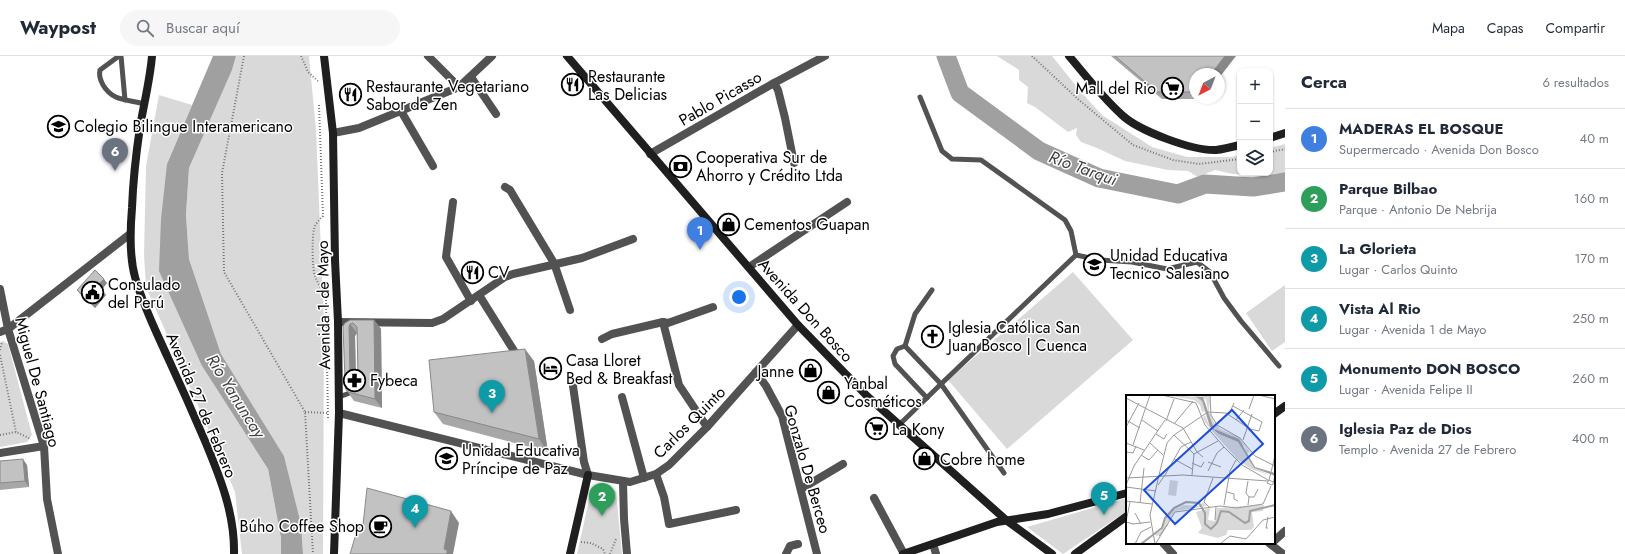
<!DOCTYPE html>
<html lang="es">
<head>
<meta charset="utf-8">
<style>
	:root { --surface:#fff; --page:#f6f6f7; --text:#1f2937; --muted:#747a83; --line:#e0e1e3; --accent:#7c3aed }
	body { margin:0; font-family:Jost,sans-serif; background:var(--page); color:var(--text) }
	.controls { position:absolute; right:12px; top:12px; display:grid; overflow:hidden; border-radius:8px; box-shadow:0 1px 3px #0004 }
	.controls button { width:36px; height:36px; display:grid; place-items:center; padding:0; border:0; border-bottom:1px solid var(--line); background:var(--surface); color:var(--text); font:20px sans-serif }
	.compass { position:absolute; left:1189px; top:12px; width:36px; height:36px; border-radius:50%; background:var(--surface); box-shadow:0 1px 3px #0004; rotate:222deg }
	.you { position:absolute; left:739px; top:241px; width:14px; height:14px; margin:-10px; border:3px solid #fff; border-radius:50%; background:#1a73e8; box-shadow:0 0 0 6px #1a73e833 }
	.badge { display:grid; place-items:center; width:26px; height:26px; border-radius:50%; background:var(--accent); color:#fff; font-size:13px; font-weight:700 }
	.pin { position:absolute; translate:-50% -33px; filter:drop-shadow(0 1px 2px #0008) }
	.pin::after { content:''; position:absolute; top:21px; width:14px; height:12px; background:inherit; clip-path:polygon(0 0,100% 0,50% 100%) }
	.list { margin:0; padding:0; list-style:none }
	h2 { display:flex; justify-content:space-between; align-items:center; height:52px; margin:0; padding:0 16px; font-size:17px }
	h2 small { font-size:13px; font-weight:400; color:var(--muted) }
	.list li { display:grid; grid-template-columns:26px 1fr auto; gap:12px; align-items:center; box-sizing:border-box; height:60px; padding:0 16px; border-top:1px solid var(--line) }
	.list b { display:block; font-size:15px; white-space:nowrap }
	.list p { margin:0; font-size:13px; white-space:nowrap; color:var(--muted) }
	.list em { font-size:13px; font-style:normal; color:var(--muted) }
	.icon { flex:none; width:22px; height:22px; fill:none; stroke:currentColor; stroke-width:2; stroke-linecap:round; stroke-linejoin:round }
	.map { position:relative; flex:none; width:1285px; height:498px; overflow:hidden }
	header { display:flex; align-items:center; gap:24px; box-sizing:border-box; height:56px; padding:0 20px; background:var(--surface); border-bottom:1px solid var(--line) }
	header strong { font-size:19px }
	nav { display:flex; gap:22px; margin-inline-start:auto; font-size:14px }
	.search { width:280px; height:36px; background:var(--page); display:flex; align-items:center; gap:10px; box-sizing:border-box; padding:0 14px; border-radius:22px; color:var(--muted); font-size:15px }
	main { display:flex }
	aside { flex:1; background:var(--surface) }
	.map>svg:first-child { display:block }
	.green { fill:#d9d9d9 }
	.water { fill:#a0a0a0 }
	.lines { fill:none; stroke-linecap:round; stroke-linejoin:round }
	.river { stroke:#a0a0a0; stroke-width:19 }
	.path { stroke:#747474; stroke-width:2; stroke-dasharray:1 2; stroke-linecap:butt }
	.lane { stroke:#525252; stroke-width:5 }
	.street { stroke:#525252; stroke-width:8 }
	.secondary { stroke:#1f1f1f; stroke-width:8 }
	.wall { fill:#a7a7a7; fill-rule:evenodd }
	.shaded-wall { fill:#888 }
	.building { fill:#c2c2c2; stroke:#888 }
	.labels { text-anchor:middle; stroke-width:3; stroke-linejoin:round; paint-order:stroke }
	.poi-label { font-size:16px; fill:#000; stroke:#fff; text-anchor:start }
	.street-label { font-size:16px; fill:#000; stroke:#fff }
	.water-label { font-size:17px; font-style:italic; fill:#414141; stroke:#fff }
	.inset-river { fill:none; stroke:#a0a0a0; stroke-width:2 }
	.inset-road { fill:none; stroke:#999; stroke-width:1 }
	.view { fill:#1d4ed8; fill-opacity:0.15; stroke:#1d4ed8; stroke-width:2 }
	.inset-edge { fill:none; stroke:#000; stroke-width:2 }
</style>
</head>
<body>
<header>
<strong>Waypost</strong>
<div class="search"><svg class="icon" aria-label="search" viewBox="0 0 24 24"><circle cx="10" cy="10" r="6"/><path d="M15 15l6 6"/></svg>Buscar aquí</div>
<nav><a>Mapa</a><a>Capas</a><a>Compartir</a></nav>
</header>
<main>
<div class="map">
<svg width="1285" height="498" viewBox="0 0 1285 498">
	<rect width="100%" height="100%" fill="#fff"/>
	<g class="green">
		<polygon points="236,0 309,0 316,74 324,268 323,498 303,498 301,468 284,400 221,298 189,203 186,159 189,112 232,14"/>
		<polygon points="997,0 1052,0 1081,36 1102,59 1152,91 1187,101 1232,101 1240,99 1240,117 1270,117 1270,92 1285,88 1285,117 1256,119 1233,118 1215,114 1198,121 1188,115 1168,114 1125,105 1097,92 1081,86 1076,79 1077,72 1068,76 1035,51 1027,47 1028,31 1019,24 1019,14"/>
		<polygon points="159,39 192,49 167,108 202,310 268,413 281,482 281,498 242,498 235,436 201,356 146,231 144,199 146,110"/>
		<polygon points="1073,216 1133,284 1007,393 948,324"/>
		<polygon points="1285,229 1285,286 1272,295 1246,257"/>
		<polygon points="3,285 8,288 32,379 27,386 0,391 0,286"/>
		<polygon points="596,431 613,433 616,436 622,498 577,498 591,435"/>
		<polygon points="1127,442 1127,455 1063,498 1027,471"/>
	</g>
	<polygon class="water" points="213,0 236,0 232,14 189,112 186,159 189,203 221,298 284,400 301,468 303,498 281,498 281,482 268,413 202,310 159,215 161,163 167,108"/>
	<g class="lines">
		<polyline class="river" points="946,0 960,37 1039,95 1099,122 1178,138 1205,128 1253,131 1285,126"/>
		<g class="path">
			<polyline points="244,0 222,117 224,216 305,356 313,498"/>
			<polyline points="301,0 308,16 318,25"/>
			<polyline points="1032,0 1079,44 1133,89 1173,104 1199,108 1240,103"/>
			<path d="M319 49 323 160C319 164 315 168 314 173 312 183 312 212 315 220 318 229 324 235 326 243L328 363"/>
			<polyline points="1270,96 1285,93"/>
			<polyline points="0,294 2,286"/>
			<polyline points="0,299 16,376"/>
			<polyline points="305,356 329,357"/>
			<polyline points="0,379 16,376 31,383"/>
			<polyline points="581,486 591,487 603,493 605,498"/>
			<polyline points="610,498 616,483"/>
		</g>
		<g class="lane">
			<path d="M119 0 100 14C99 20 100 23 103 29 113 46 128 43 145 48"/>
			<polyline points="121,0 125,44"/>
			<polyline points="920,41 942,95 952,103 981,104 1065,164 1071,175 1076,199"/>
			<polyline points="905,290 915,258 932,234"/>
			<polyline points="339,341 355,335"/>
			<polyline points="927,342 895,308 893,300 897,293 905,290 941,328 1076,199 1100,204 1132,206 1167,213 1197,206 1210,216 1224,242 1241,265 1279,310"/>
			<polyline points="899,369 941,328 1004,417"/>
		</g>
		<g class="street">
			<polyline points="428,0 459,31"/>
			<polyline points="471,21 496,58"/>
			<polyline points="774,27 778,34 785,62 794,107"/>
			<polyline points="401,55 433,110"/>
			<polyline points="333,77 359,72 459,31 492,0"/>
			<polyline points="650,98 774,27 825,0"/>
			<polyline points="505,131 510,134 554,207 570,254"/>
			<polyline points="453,146 446,201 471,245"/>
			<polyline points="749,211 847,146"/>
			<polyline points="0,233 8,273 44,390 47,443 58,498"/>
			<polyline points="479,239 516,298"/>
			<polyline points="338,266 432,267 443,263 505,221 513,218 582,202 633,183"/>
			<polyline points="663,266 668,267 713,251"/>
			<polyline points="0,276 8,273 130,178"/>
			<polyline points="602,283 612,278 663,266 679,329 707,371"/>
			<polyline points="756,316 766,330 782,360 817,498"/>
			<polyline points="573,330 584,406 588,419"/>
			<polyline points="622,341 644,422"/>
			<polyline points="339,357 588,419 630,426 656,418 669,409 707,371 798,269"/>
			<polyline points="0,397 44,390"/>
			<polyline points="656,418 664,441 669,468 736,454"/>
			<polyline points="623,426 624,463 627,498"/>
			<polyline points="801,433 843,408"/>
			<polyline points="874,442 904,498"/>
			<polyline points="1274,485 1285,475"/>
			<polyline points="1163,487 1173,498"/>
			<polyline points="1269,487 1283,498"/>
			<polyline points="933,488 936,498"/>
			<polyline points="786,498 790,490 798,488"/>
		</g>
		<g class="secondary">
			<path d="M152 0C150 24 144 47 140 71 136 98 133 125 132 152 130 175 129 199 135 221 143 250 156 275 168 302 181 330 193 357 205 385 220 421 235 458 234 498"/>
			<polyline points="324,0 333,77 335,204 338,266 339,357 334,498"/>
			<polyline points="567,0 798,269 867,340 1006,464 1052,498"/>
			<path d="M1069 0C1086 20 1102 41 1122 59 1139 75 1193 95 1216 94 1224 93 1232 91 1240 89"/>
			<polyline points="1270,82 1285,77"/>
			<polyline points="1274,358 1285,350"/>
			<polyline points="570,498 588,419"/>
			<polyline points="903,498 997,466 1048,458 1127,437"/>
			<polyline points="1075,498 1127,460"/>
		</g>
	</g>
	<g class="wall">
		<polygon points="1111,0 1236,0 1195,18 1195,42 1203,42 1202,43 1162,43"/>
		<polygon points="107,227 101,234 106,239 95,252 80,238 77,234"/>
		<path d="M374 264 381 273 382 352 354 345 345 332 349 330 345 324V267ZM357 277 358 319 356 322 355 280Z"/>
		<polygon points="534,305 548,396 443,368 434,356"/>
		<polygon points="0,405 27,409 29,431 0,434"/>
	</g>
	<g class="shaded-wall">
		<polygon points="1225,0 1236,0 1219,22 1219,18 1211,18"/>
		<polygon points="104,223 107,227 101,235 97,230"/>
		<polygon points="103,235 106,239 95,252 91,247"/>
		<polygon points="374,264 381,273 382,352 375,343"/>
		<polygon points="350,268 357,277 355,280 356,327 351,333 345,324 349,271"/>
		<polygon points="525,293 534,305 548,396 539,383"/>
		<polygon points="23,403 27,409 29,431 25,425"/>
		<polygon points="451,455 459,467 453,498 447,498 444,493"/>
	</g>
	<g class="building">
		<polygon points="1115,0 1225,0 1211,18 1195,18 1195,36 1157,36"/>
		<polygon points="95,214 104,223 97,230 103,235 91,247 77,234"/>
		<polygon points="350,264 374,264 375,343 348,336 345,332 351,329 358,319 357,271 353,267 350,268 349,271 350,318 345,324 343,270 345,267"/>
		<polygon points="525,293 539,383 434,356 429,304"/>
		<polygon points="23,403 25,425 0,427 0,405"/>
		<polygon points="367,432 451,455 444,493 447,494 447,498 350,498 359,468 363,469"/>
	</g>
	<defs>
		<symbol id="restaurant-ring" viewBox="-11 -11 22 22"><circle r="9.5" fill="#fff" stroke="#000" stroke-width="1.5"/><path d="M-5-6h1v4h1v-4h1v4h1v-4h1v5L-1.5 .5V6h-2V.5L-5-1ZM5-6V6H3V1.5H1.5Q1.5-4 5-6Z" fill="#000"/></symbol>
		<symbol id="supermarket-ring" viewBox="-11 -11 22 22"><circle r="9.5" fill="#fff" stroke="#000" stroke-width="1.5"/><path d="M-6-5.5h2.5l.6 2H6L4.5 2H-2.5L-4.4-4H-6ZM-1.5 3.2a1.3 1.3 0 1 0 .1 0ZM3 3.2a1.3 1.3 0 1 0 .1 0Z" fill="#000"/></symbol>
		<symbol id="school-ring" viewBox="-11 -11 22 22"><circle r="9.5" fill="#fff" stroke="#000" stroke-width="1.5"/><path d="M0-5L7-2L0 1L-7-2ZM-4 1L0 2.5L4 1V4Q0 6-4 4Z" fill="#000"/></symbol>
		<symbol id="bank-ring" viewBox="-11 -11 22 22"><circle r="9.5" fill="#fff" stroke="#000" stroke-width="1.5"/><path d="M-6-4H6V4H-6ZM0-2.3a2.3 2.3 0 1 0 0 4.6a2.3 2.3 0 1 0 0-4.6Z" fill="#000"/></symbol>
		<symbol id="shop-ring" viewBox="-11 -11 22 22"><circle r="9.5" fill="#fff" stroke="#000" stroke-width="1.5"/><path d="M-5-2.5h2.3a2.7 3.5 0 0 1 5.4 0H5L5.5 6h-11ZM-1.5-2.5h3a1.5 2.3 0 0 0-3 0Z" fill="#000"/></symbol>
		<symbol id="civic-ring" viewBox="-11 -11 22 22"><circle r="9.5" fill="#fff" stroke="#000" stroke-width="1.5"/><path d="M-.6-6.5H3V-4.5H.6V-3L4-1V1h2V6H-6V1h2V-1L-.6-3ZM-1.2 2.5V6h2.4V2.5Z" fill="#000"/></symbol>
		<symbol id="church-ring" viewBox="-11 -11 22 22"><circle r="9.5" fill="#fff" stroke="#000" stroke-width="1.5"/><path d="M-1.2-6h2.4v3.5h3.3v2.4h-3.3V6h-2.4V-.1h-3.3v-2.4h3.3Z" fill="#000"/></symbol>
		<symbol id="hotel-ring" viewBox="-11 -11 22 22"><circle r="9.5" fill="#fff" stroke="#000" stroke-width="1.5"/><path d="M-6-4.5h1.5V1H6V5H4.5V3h-9V5H-6ZM-4 0a1.8 1.8 0 1 1 3.6 0ZM.5 0V-2.5h3Q6-2.5 6 0Z" fill="#000"/></symbol>
		<symbol id="pharmacy-ring" viewBox="-11 -11 22 22"><circle r="9.5" fill="#fff" stroke="#000" stroke-width="1.5"/><path d="M-2-6h4v4h4v4h-4v4h-4v-4h-4v-4h4Z" fill="#000"/></symbol>
		<symbol id="university-ring" viewBox="-11 -11 22 22"><circle r="9.5" fill="#fff" stroke="#000" stroke-width="1.5"/><path d="M0-5L7-2L0 1L-7-2ZM-4 1L0 2.5L4 1V4Q0 6-4 4Z" fill="#000"/></symbol>
		<symbol id="cafe-ring" viewBox="-11 -11 22 22"><circle r="9.5" fill="#fff" stroke="#000" stroke-width="1.5"/><path d="M-5.5-4.5H6V0H3Q3 3.5 0 3.5H-2.5Q-5.5 3.5-5.5 0ZM3-3.2v2h1.7v-2ZM-6 4.5H4V6H-6Z" fill="#000"/></symbol>
	</defs>
	<g fill-rule="evenodd">
		<use href="#restaurant-ring" x="560" y="16" width="25" height="25"/>
		<use href="#supermarket-ring" x="1160" y="20" width="25" height="25"/>
		<use href="#restaurant-ring" x="338" y="26" width="25" height="25"/>
		<use href="#school-ring" x="46" y="58" width="25" height="25"/>
		<use href="#bank-ring" x="668" y="98" width="25" height="25"/>
		<use href="#shop-ring" x="716" y="156" width="25" height="25"/>
		<use href="#school-ring" x="1082" y="196" width="25" height="25"/>
		<use href="#restaurant-ring" x="460" y="204" width="25" height="25"/>
		<use href="#civic-ring" x="80" y="224" width="25" height="25"/>
		<use href="#church-ring" x="920" y="268" width="25" height="25"/>
		<use href="#hotel-ring" x="538" y="300" width="25" height="25"/>
		<use href="#shop-ring" x="798" y="302" width="25" height="25"/>
		<use href="#pharmacy-ring" x="342" y="312" width="25" height="25"/>
		<use href="#shop-ring" x="816" y="324" width="25" height="25"/>
		<use href="#supermarket-ring" x="864" y="360" width="25" height="25"/>
		<use href="#university-ring" x="434" y="390" width="25" height="25"/>
		<use href="#shop-ring" x="912" y="390" width="25" height="25"/>
		<use href="#cafe-ring" x="368" y="458" width="25" height="25"/>
	</g>
	<g class="labels">
		<g class="poi-label">
			<text x="588" y="26">Restaurante<tspan x="588" dy="18">Las Delicias</tspan></text>
			<text x="366" y="36">Restaurante Vegetariano<tspan x="366" dy="18">Sabor de Zen</tspan></text>
			<text x="1156" y="38" text-anchor="end">Mall del Rio</text>
			<text x="74" y="76">Colegio Bilingue Interamericano</text>
			<text x="696" y="107">Cooperativa Sur de<tspan x="696" dy="18">Ahorro y Crédito Ltda</tspan></text>
			<text x="744" y="174">Cementos Guapan</text>
			<text x="1110" y="205">Unidad Educativa<tspan x="1110" dy="18">Tecnico Salesiano</tspan></text>
			<text x="488" y="222">CV</text>
			<text x="108" y="234">Consulado<tspan x="108" dy="18">del Perú</tspan></text>
			<text x="948" y="277">Iglesia Católica San<tspan x="948" dy="18">Juan Bosco | Cuenca</tspan></text>
			<text x="566" y="310">Casa Lloret<tspan x="566" dy="18">Bed &amp; Breakfast</tspan></text>
			<text x="794" y="321" text-anchor="end">Janne</text>
			<text x="370" y="330">Fybeca</text>
			<text x="844" y="333">Yanbal<tspan x="844" dy="18">Cosméticos</tspan></text>
			<text x="892" y="379">La Kony</text>
			<text x="462" y="400">Unidad Educativa<tspan x="462" dy="18">Príncipe de Paz</tspan></text>
			<text x="940" y="409">Cobre home</text>
			<text x="364" y="476" text-anchor="end">Búho Coffee Shop</text>
		</g>
		<g class="street-label">
			<text transform="translate(720 42) rotate(-30)" y="6">Pablo Picasso</text>
			<text transform="translate(323 249) rotate(-91)" y="6">Avenida 1 de Mayo</text>
			<text transform="translate(806 254) rotate(48)" y="6">Avenida Don Bosco</text>
			<text transform="translate(38 326) rotate(75)" y="6">Miguel De Santiago</text>
			<text transform="translate(202 349) rotate(67)" y="6">Avenida 27 de Febrero</text>
			<text transform="translate(689 366) rotate(-45)" y="6">Carlos Quinto</text>
			<text transform="translate(808 413) rotate(74)" y="6">Gonzalo De Berceo</text>
		</g>
		<g class="water-label">
			<text transform="translate(1083 112) rotate(20)" y="6">Río Tarqui</text>
			<text transform="translate(236 340) rotate(58)" y="6">Río Yanuncay</text>
		</g>
	</g>
	<g transform="translate(1126 339)">
		<rect width="149" height="149" fill="#fff"/>
		<path d="M40 0 72 2 76 6 79 16 76 17 74 10 68 5ZM84 0 83 16 88 27 94 34 113 42 124 57 121 58 119 52 104 40 93 38 85 30 80 5 75 1ZM79 20 84 32 93 39 112 47 128 73 143 80 125 74 111 64 80 29 77 23ZM44 85 52 86 50 101 42 100ZM77 107 81 111 49 116 36 137 31 141 28 139 35 136 40 123 47 115 58 110 73 111ZM131 110H138L137 116 126 117 128 132 125 135H102L100 140 92 143 72 138 76 133 70 117 84 113 82 125 89 126 91 113Z" fill="#d9d9d9"/>
		<path d="M54 0 77 2 88 34 113 44 129 72 149 78V81L128 73 112 47 93 39 84 32 76 6 69 1Z" fill="#a0a0a0"/>
		<path class="inset-river" d="M15 149 36 133 39 123 48 113 60 107 73 108 79 118V129L85 134 91 128 95 116 103 117 119 128 123 126 124 116 149 110"/>
		<path class="inset-road" d="M36 0 70 8 79 30 98 52 116 70 142 85M84 0 85 20 91 30 114 43 129 61 149 71M133 0 149 4M0 3 57 33 71 57 77 62M123 14 128 0M103 19 108 8M0 25 14 33M16 25 32 36M110 25 118 15M40 26 48 4M48 29 67 6M0 32 13 8M30 39 38 44 41 39M48 40 68 59M117 45 126 19M0 48 18 55M24 48 37 60M7 50 24 0M0 57 7 58 10 51M15 60 23 65 32 55M48 64 66 74M82 67 95 72M66 68 75 72 78 67M82 76 91 58 98 52M33 80 41 48 48 40 82 17 100 18 124 34 133 36 136 27 107 11M39 80 55 52 65 47M66 80 68 59 92 46M0 83 57 80 142 86M143 85 149 61M147 87 143 85 141 88 146 90 147 89 149 81M0 90 8 71 39 25M32 90 39 80M0 92 30 96M101 97 108 99V104L112 106M123 102H128L132 94M0 106 26 109M14 108 18 73M98 110 104 76 110 65M122 110 123 102 120 98 122 86M83 112 78 107 87 83M9 118 15 129M142 122 140 133H142M89 125 90 112M0 127 7 129 24 127M0 127 4 107M33 141 42 129M30 148 49 117 94 111 111 113 137 109 145 91M9 149 15 137 25 132M29 149 24 120 33 80M94 149 104 141 120 144 137 125 149 122"/>
		<path class="view" d="M106 15 137 49 49 129 18 95Z"/>
		<rect width="149" height="149" class="inset-edge"/>
	</g>
</svg>
<div class="controls">
<button>+</button>
<button>−</button>
<button><svg class="icon" aria-label="layers" viewBox="0 0 24 24"><path d="M12 4l9 5-9 5-9-5zM3 14l9 5 9-5"/></svg></button>
</div>
<svg class="compass" viewBox="-18 -18 36 36"><path d="M0-13l5 13h-10z" fill="#e53935"/><path d="M0 13l5-13h-10z" fill="#747a83"/></svg>
<div class="you"></div>
<div class="pin badge" style="left:700px;top:194px;background:#3f7fe0">1</div>
<div class="pin badge" style="left:602px;top:460px;background:#2e9e5b">2</div>
<div class="pin badge" style="left:492px;top:357px;background:#0f9aa8">3</div>
<div class="pin badge" style="left:415px;top:472px;background:#0f9aa8">4</div>
<div class="pin badge" style="left:1104px;top:459px;background:#0f9aa8">5</div>
<div class="pin badge" style="left:115px;top:115px;background:#6b7280">6</div>
</div>
<aside>
<h2>Cerca<small>6 resultados</small></h2>
<ul class="list">
<li><span class="badge" style="background:#3f7fe0">1</span><div><b>MADERAS EL BOSQUE</b><p>Supermercado · Avenida Don Bosco</p></div><em>40 m</em></li>
<li><span class="badge" style="background:#2e9e5b">2</span><div><b>Parque Bilbao</b><p>Parque · Antonio De Nebrija</p></div><em>160 m</em></li>
<li><span class="badge" style="background:#0f9aa8">3</span><div><b>La Glorieta</b><p>Lugar · Carlos Quinto</p></div><em>170 m</em></li>
<li><span class="badge" style="background:#0f9aa8">4</span><div><b>Vista Al Rio</b><p>Lugar · Avenida 1 de Mayo</p></div><em>250 m</em></li>
<li><span class="badge" style="background:#0f9aa8">5</span><div><b>Monumento DON BOSCO</b><p>Lugar · Avenida Felipe II</p></div><em>260 m</em></li>
<li><span class="badge" style="background:#6b7280">6</span><div><b>Iglesia Paz de Dios</b><p>Templo · Avenida 27 de Febrero</p></div><em>400 m</em></li>
</ul>
</aside>
</main>
</body>
</html>
